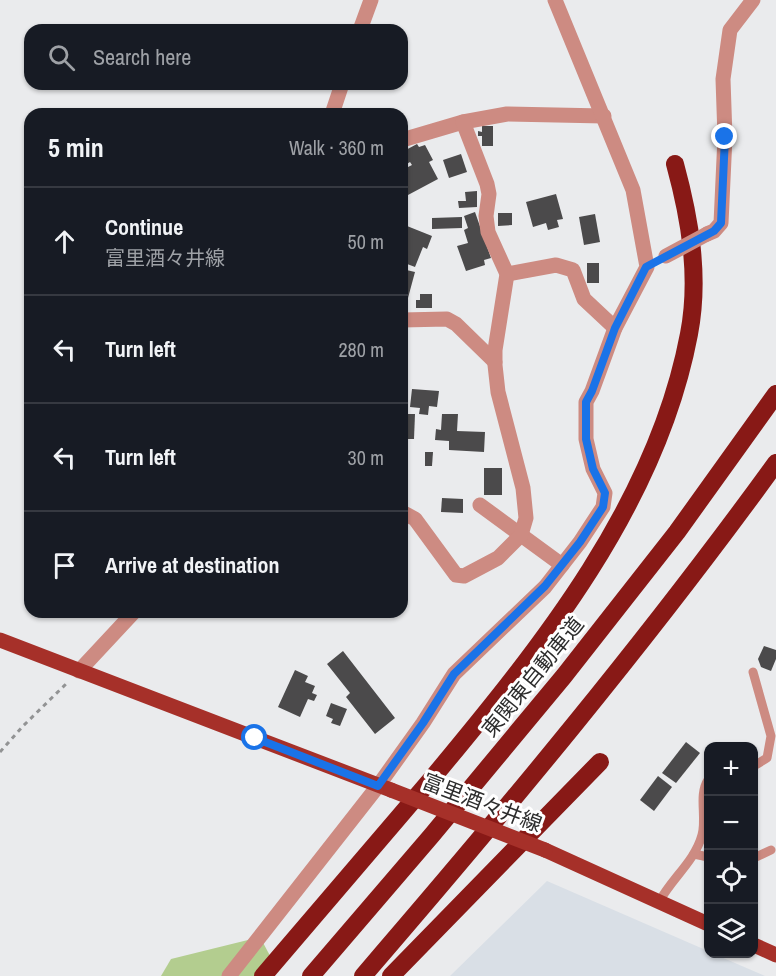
<!DOCTYPE html>
<html lang="en">
<head>
<meta charset="utf-8">
<style>
	:root { --surface:#171b24; --page:#242831; --text:#f1f3f6; --muted:#9ea1a6; --line:#363941 }
	body { margin:0; font-family:"Archivo Narrow","Noto Sans JP",sans-serif; background:var(--page); color:var(--text) }
	.controls { position:absolute; right:18px; bottom:18px; display:grid; overflow:hidden; border-radius:12px; box-shadow:0 2px 4px #0004 }
	.controls button { width:54px; height:54px; display:grid; place-items:center; padding:0; border:0; border-bottom:2px solid var(--line); background:var(--surface); color:var(--text); font:30px sans-serif }
	.stop { position:absolute; width:18px; height:18px; margin:-14px; border:4px solid #1a73e8; border-radius:50%; background:#fff }
	.stop.end { background:#1a73e8; border-color:#fff; box-shadow:0 2px 6px #0008 }
	.list { margin:0; padding:0; list-style:none }
	h2 { display:flex; justify-content:space-between; align-items:center; height:78px; margin:0; padding:0 24px; font-size:26px }
	h2 small { font-size:20px; font-weight:400; color:var(--muted) }
	.list li { display:grid; grid-template-columns:39px 1fr auto; gap:18px; align-items:center; box-sizing:border-box; height:108px; padding:0 24px; border-top:2px solid var(--line) }
	.list b { display:block; font-size:22px; white-space:nowrap }
	.list p { margin:0; font-size:20px; white-space:nowrap; color:var(--muted) }
	.list em { font-size:20px; font-style:normal; color:var(--muted) }
	.icon { flex:none; width:33px; height:33px; fill:none; stroke:currentColor; stroke-width:2; stroke-linecap:round; stroke-linejoin:round }
	.map { position:relative; flex:none; width:776px; height:976px; overflow:hidden }
	.search { position:absolute; background:var(--surface); box-shadow:0 2px 4px #0004; left:24px; top:24px; width:384px; height:66px; display:flex; align-items:center; gap:15px; box-sizing:border-box; padding:0 21px; border-radius:18px; color:var(--muted); font-size:22px }
	.panel { position:absolute; background:var(--surface); box-shadow:0 2px 4px #0004; left:24px; top:108px; width:384px; height:510px; border-radius:18px }
	.map>svg:first-child { display:block }
	.built { fill:#d9dfe6 }
	.green { fill:#b3cd8f }
	.building { fill:#4b4a4b }
	.lines { fill:none; stroke-linecap:round; stroke-linejoin:round }
	.path { stroke:#929394; stroke-width:3; stroke-dasharray:4.5 4.5; stroke-linecap:butt }
	.service { stroke:#cd8b82; stroke-width:9 }
	.minor { stroke:#cd8b82; stroke-width:15 }
	.primary { stroke:#a63029; stroke-width:15 }
	.motorway { stroke:#881916; stroke-width:18 }
	.minor-bridge { stroke:#cd8b82; stroke-width:15 }
	.primary-bridge { stroke:#a63029; stroke-width:15 }
	.route { stroke:#1a73e8; stroke-width:8 }
	.labels { text-anchor:middle; stroke-width:6; stroke-linejoin:round; paint-order:stroke }
	.street-label { font-size:21px; fill:#2c2c2c; stroke:#fff }
</style>
</head>
<body>
<div class="map">
<svg width="776" height="976" viewBox="0 0 776 976">
	<rect width="100%" height="100%" fill="#eaebed"/>
	<polygon class="built" points="547,881 708,951 708,954 714,954 765,976 450,976"/>
	<polygon class="green" points="260,937 276,967 272,976 161,976 171,959"/>
	<g class="building">
		<polygon points="482,126 493,126 493,146 482,146 482,136 478,136 478,131 482,132"/>
		<polygon points="417,144 419,147 425,145 433,160 429,162 438,179 408,195 402,185 402,170 412,165 410,162 405,165 402,160 402,152"/>
		<polygon points="461,154 467,172 449,178 443,160"/>
		<polygon points="477,191 477,207 459,208 458,201 466,201 465,192"/>
		<polygon points="556,194 563,219 557,220 559,227 548,230 546,223 533,227 526,202"/>
		<polygon points="475,212 491,258 484,260 485,265 466,271 457,246 468,243 464,230 468,228 464,216"/>
		<polygon points="498,213 512,213 512,225 498,226"/>
		<polygon points="595,214 600,242 584,245 579,217"/>
		<polygon points="462,217 462,228 432,229 432,218"/>
		<polygon points="402,224 432,236 427,249 423,247 415,267 402,262"/>
		<rect x="587" y="263" width="12" height="20"/>
		<polygon points="402,269 415,272 405,309 402,308"/>
		<polygon points="420,294 432,294 432,308 416,308 416,300 420,300"/>
		<polygon points="412,389 439,391 437,407 429,406 428,415 419,414 420,408 410,407"/>
		<polygon points="402,414 415,414 414,439 402,439"/>
		<polygon points="442,414 458,414 457,431 485,432 484,452 449,450 449,441 435,440 436,429 441,430"/>
		<polygon points="425,452 433,452 432,466 425,466"/>
		<rect x="484" y="468" width="18" height="27"/>
		<polygon points="442,498 463,499 463,513 441,512"/>
		<polygon points="764,646 776,650 776,659 771,671 761,667 758,659"/>
		<polygon points="343,651 395,718 375,734 346,697 350,693 327,664"/>
		<polygon points="295,670 308,676 305,682 315,686 312,693 317,695 314,701 308,699 300,717 278,707"/>
		<polygon points="331,703 347,709 340,726 331,723 333,719 326,716"/>
		<polygon points="686,742 700,753 676,783 662,773"/>
		<polygon points="658,776 672,787 654,811 640,800"/>
	</g>
	<g class="lines">
		<polyline class="path" points="0,752 23,726 67,683"/>
		<g class="service">
			<polyline points="753,672 771,736 767,758 754,766"/>
			<polyline points="694,854 708,857"/>
			<polyline points="754,858 771,850"/>
			<path d="M659 902C672 878 695 861 702 835 707 817 698 795 708 780"/>
		</g>
		<g class="minor">
			<polyline points="360,30 371,0"/>
			<polyline points="332,114 342,84"/>
			<polyline points="402,140 463,122 507,114 604,116"/>
			<polyline points="707,234 714,231 721,223 725,137 723,79 730,30 753,0"/>
			<polyline points="507,274 556,265 573,270 584,299 615,328"/>
			<polyline points="402,320 447,319 456,324 495,362"/>
			<polyline points="480,505 562,565"/>
			<polyline points="402,512 415,519 456,575 464,576 498,558 521,535 526,518 523,488 498,392 495,365 495,350 507,274 488,232 486,216 489,194 487,184 463,122"/>
			<polyline points="79,671 134,612"/>
			<polyline points="229,976 378,786 423,723 454,674 545,587 580,542 603,507 605,493 593,469 586,439 586,402 592,391 615,328 647,267 633,190 555,0"/>
		</g>
		<g class="primary">
			<polyline points="0,640 391,790"/>
			<polyline points="545,850 708,924"/>
			<polyline points="754,945 776,955"/>
		</g>
		<g class="motorway">
			<path d="M263 976C320 910 377 843 434 776 542 646 657 504 689 334 700 277 690 219 675 164"/>
			<polyline points="311,976 432,835 564,676 677,532 776,394"/>
			<path d="M363 976C506 810 647 641 776 463"/>
			<polyline points="391,976 600,762"/>
		</g>
		<polyline class="minor-bridge" points="666,256 707,234"/>
		<polyline class="primary-bridge" points="391,790 545,850"/>
	</g>
	<g class="lines">
		<polyline class="route" points="255,738 378,786 423,723 454,674 545,586 580,542 603,507 605,493 593,469 586,439 586,402 592,391 615,328 646,267 714,231 721,223 725,137"/>
	</g>
	<g class="labels">
		<g class="street-label">
			<text transform="translate(533 677) rotate(-51)" y="7">東関東自動車道</text>
			<text transform="translate(482 803) rotate(21)" y="7">富里酒々井線</text>
		</g>
	</g>
</svg>
<div class="controls">
<button>+</button>
<button>−</button>
<button><svg class="icon" aria-label="locate" viewBox="0 0 24 24"><circle cx="12" cy="12" r="6"/><path d="M12 2v4M12 18v4M2 12h4M18 12h4"/></svg></button>
<button><svg class="icon" aria-label="layers" viewBox="0 0 24 24"><path d="M12 4l9 5-9 5-9-5zM3 14l9 5 9-5"/></svg></button>
</div>
<div class="stop" style="left:255px;top:738px"></div>
<div class="stop end" style="left:725px;top:137px"></div>
<div class="search"><svg class="icon" aria-label="search" viewBox="0 0 24 24"><circle cx="10" cy="10" r="6"/><path d="M15 15l6 6"/></svg>Search here</div>
<section class="panel">
<h2>5 min<small>Walk · 360 m</small></h2>
<ul class="list">
<li><svg class="icon" aria-label="ahead" viewBox="0 0 24 24"><path d="M12 20V5M6 11l6-6 6 6"/></svg><div><b>Continue</b><p>富里酒々井線</p></div><em>50 m</em></li>
<li><svg class="icon" aria-label="left" viewBox="0 0 24 24"><path d="M17 20v-9H6M10 6l-5 5 5 5"/></svg><div><b>Turn left</b></div><em>280 m</em></li>
<li><svg class="icon" aria-label="left" viewBox="0 0 24 24"><path d="M17 20v-9H6M10 6l-5 5 5 5"/></svg><div><b>Turn left</b></div><em>30 m</em></li>
<li><svg class="icon" aria-label="arrive" viewBox="0 0 24 24"><path d="M6 21V4h12l-3 4 3 4H6"/></svg><div><b>Arrive at destination</b></div></li>
</ul>
</section>
</div>
</body>
</html>
